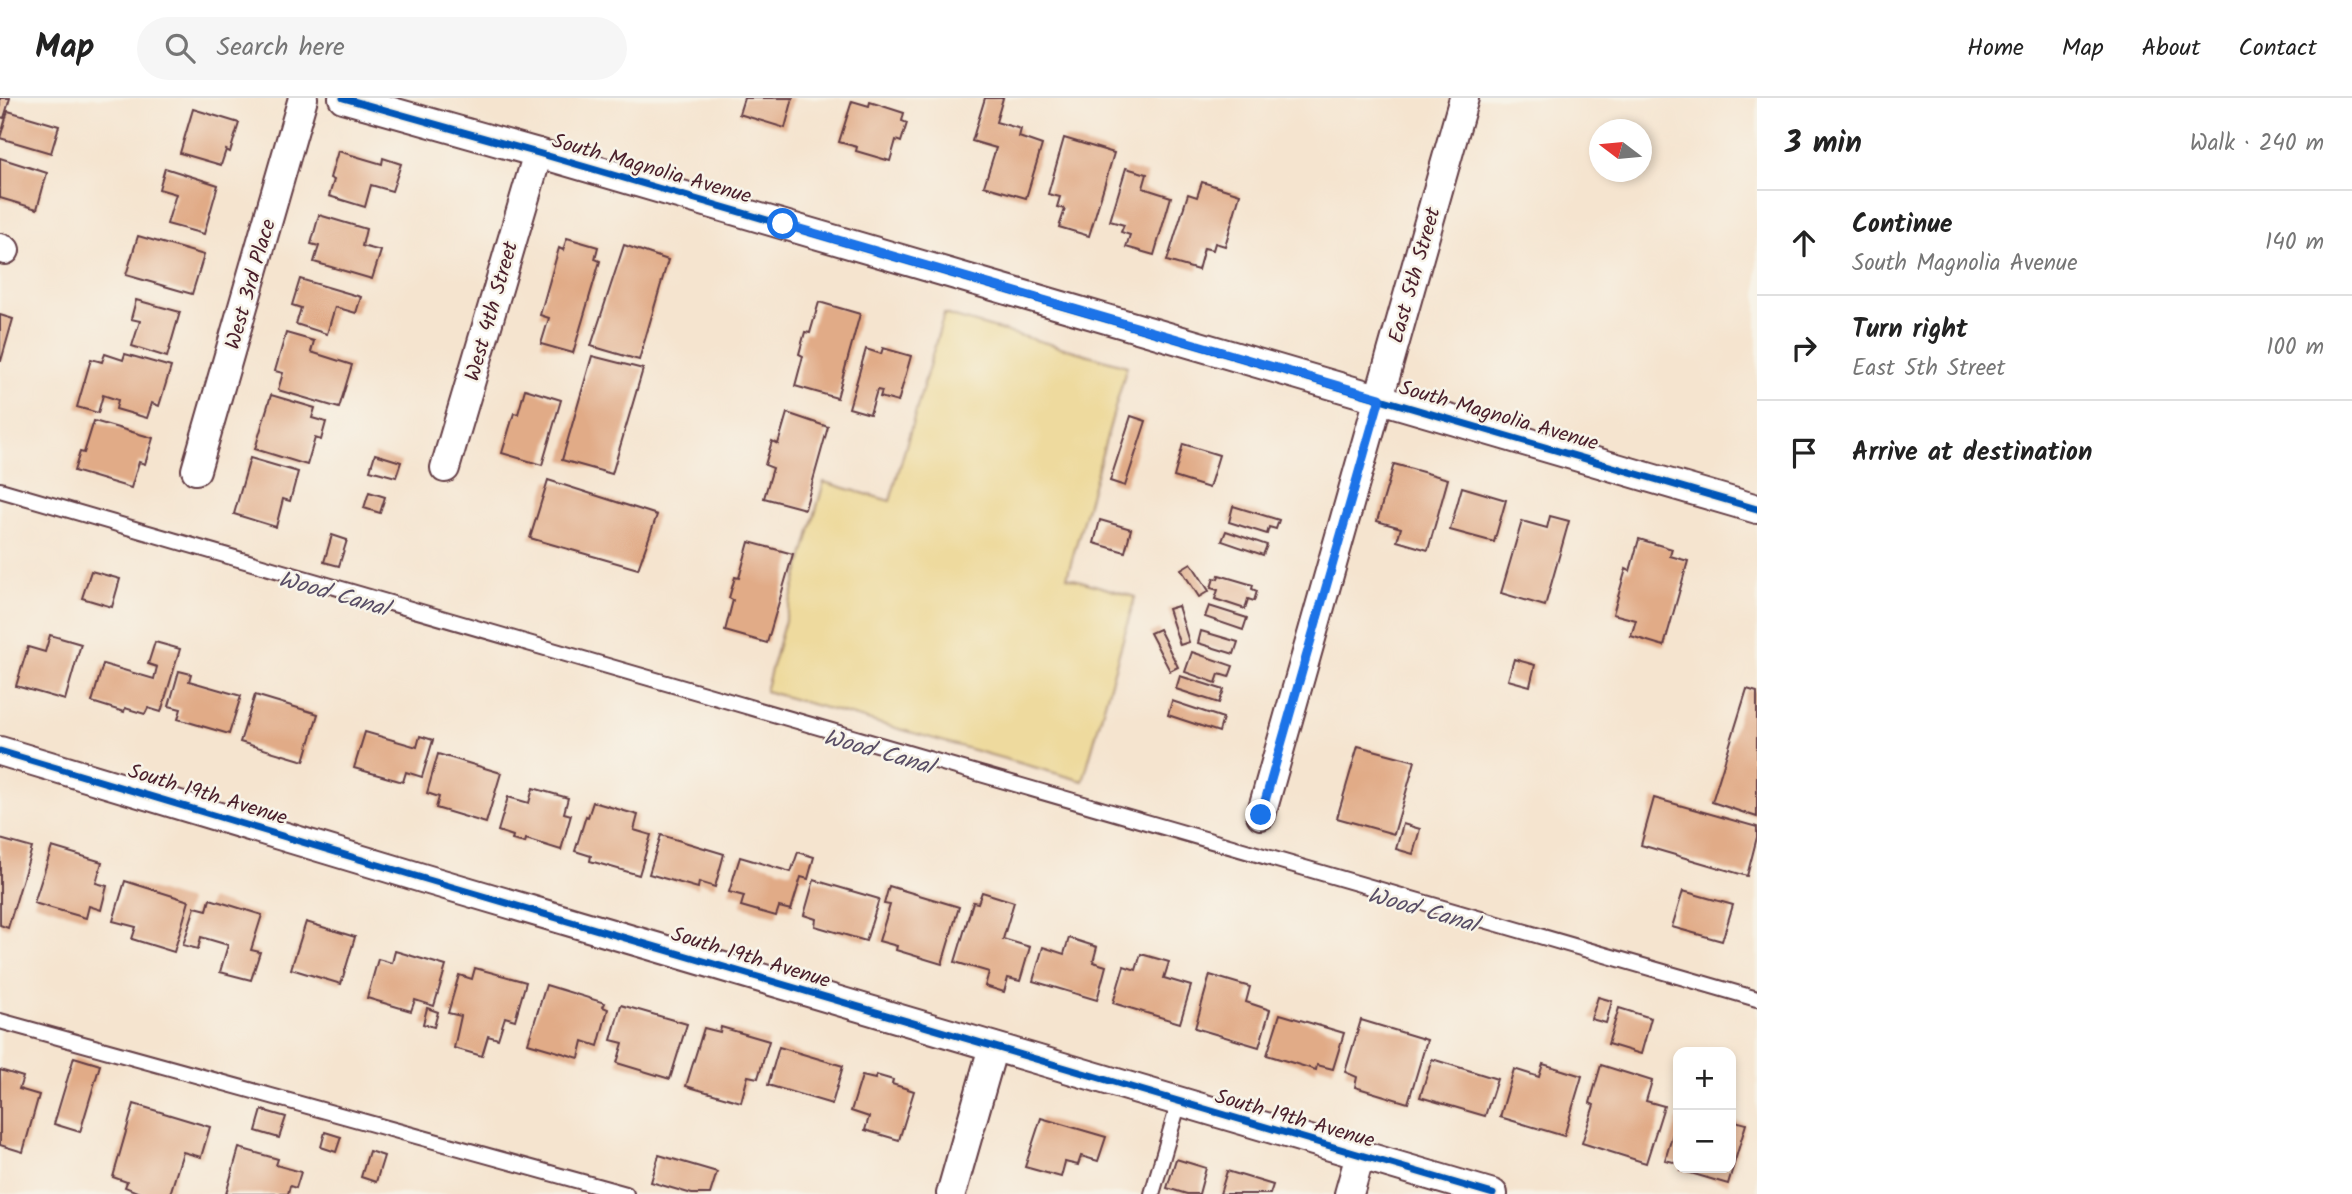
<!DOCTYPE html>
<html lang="en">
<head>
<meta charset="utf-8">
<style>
	:root { --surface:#fff; --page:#f6f6f6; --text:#222; --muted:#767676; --line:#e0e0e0 }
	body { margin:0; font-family:Kalam,sans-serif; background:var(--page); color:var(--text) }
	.controls { position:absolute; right:21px; bottom:21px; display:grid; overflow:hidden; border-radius:14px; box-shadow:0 4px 10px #0003 }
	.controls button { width:63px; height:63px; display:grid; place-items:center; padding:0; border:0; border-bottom:2px solid var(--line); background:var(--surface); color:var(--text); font:35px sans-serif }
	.compass { position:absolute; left:1589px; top:21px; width:63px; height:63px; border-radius:50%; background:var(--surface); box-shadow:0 4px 10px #0003; rotate:286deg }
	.stop { position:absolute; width:21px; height:21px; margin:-16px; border:5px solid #1a73e8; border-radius:50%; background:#fff }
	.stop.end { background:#1a73e8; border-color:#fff; box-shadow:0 2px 7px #0008 }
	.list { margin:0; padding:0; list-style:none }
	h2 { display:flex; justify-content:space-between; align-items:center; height:91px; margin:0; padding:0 28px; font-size:30px }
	h2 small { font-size:23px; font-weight:400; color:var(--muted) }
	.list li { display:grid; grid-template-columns:46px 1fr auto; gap:21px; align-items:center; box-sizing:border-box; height:105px; padding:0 28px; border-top:2px solid var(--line) }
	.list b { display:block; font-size:26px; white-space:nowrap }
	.list p { margin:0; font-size:23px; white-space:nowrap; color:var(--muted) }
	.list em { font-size:23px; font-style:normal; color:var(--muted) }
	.icon { flex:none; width:38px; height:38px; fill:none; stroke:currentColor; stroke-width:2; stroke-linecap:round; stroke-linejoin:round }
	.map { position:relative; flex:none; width:1757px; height:1096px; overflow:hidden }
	header { display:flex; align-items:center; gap:42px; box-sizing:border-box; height:98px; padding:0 35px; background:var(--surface); border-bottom:2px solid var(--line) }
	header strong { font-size:33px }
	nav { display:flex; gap:38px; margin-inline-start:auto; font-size:24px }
	.search { width:490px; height:63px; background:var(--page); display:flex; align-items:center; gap:18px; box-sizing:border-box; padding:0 24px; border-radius:38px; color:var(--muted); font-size:26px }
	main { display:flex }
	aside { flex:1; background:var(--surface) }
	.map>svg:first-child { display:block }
	.sand { fill:#eeda9e; stroke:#9c7c64; stroke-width:2 }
	.building { fill:#e1ab87 }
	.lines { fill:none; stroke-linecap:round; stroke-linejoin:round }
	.service-casing { stroke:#643d44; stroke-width:18 }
	.minor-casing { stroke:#643d44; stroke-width:32 }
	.service { stroke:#fff; stroke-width:14 }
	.minor { stroke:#fff; stroke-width:28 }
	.cycleway-casing { stroke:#f7f3e8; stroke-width:11 }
	.cycleway { stroke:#0057b8; stroke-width:7 }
	.route { stroke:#1a73e8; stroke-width:9 }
	.labels { text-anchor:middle; stroke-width:5; stroke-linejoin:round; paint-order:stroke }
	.street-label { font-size:21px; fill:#4a1f2b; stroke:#f7f3e8 }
	.water-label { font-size:23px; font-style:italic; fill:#594e66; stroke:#f7f3e8 }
</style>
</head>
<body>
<header>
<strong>Map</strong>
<div class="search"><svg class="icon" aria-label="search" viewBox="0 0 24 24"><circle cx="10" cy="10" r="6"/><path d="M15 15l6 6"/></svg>Search here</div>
<nav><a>Home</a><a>Map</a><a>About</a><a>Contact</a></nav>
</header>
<main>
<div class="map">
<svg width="1757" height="1096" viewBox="0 0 1757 1096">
	<rect width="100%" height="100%" fill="#f7f3e8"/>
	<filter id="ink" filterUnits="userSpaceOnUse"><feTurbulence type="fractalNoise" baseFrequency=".0143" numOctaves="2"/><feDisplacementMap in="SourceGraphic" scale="14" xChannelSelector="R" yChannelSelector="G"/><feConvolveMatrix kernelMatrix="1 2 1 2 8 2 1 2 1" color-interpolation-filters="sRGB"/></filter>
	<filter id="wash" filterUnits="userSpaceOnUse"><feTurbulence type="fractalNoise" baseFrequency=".00686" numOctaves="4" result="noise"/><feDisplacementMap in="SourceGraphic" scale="28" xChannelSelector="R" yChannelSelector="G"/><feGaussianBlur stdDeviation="1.57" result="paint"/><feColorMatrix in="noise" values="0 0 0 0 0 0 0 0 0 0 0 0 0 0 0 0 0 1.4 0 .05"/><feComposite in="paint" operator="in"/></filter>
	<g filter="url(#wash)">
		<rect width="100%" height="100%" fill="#f5e4cf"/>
		<polygon class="sand" points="944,216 1127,268 1067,479 1135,499 1083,683 765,593 824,384 890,403"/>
		<g id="blocks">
			<g class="building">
				<polygon points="0,0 10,0 4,20 0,19"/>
				<polygon points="744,0 793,0 785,30 739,16"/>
				<polygon points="985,0 1003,0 996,24 1021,31 1019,39 1042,47 1026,100 984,88 996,50 972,43"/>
				<polygon points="852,3 869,8 870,4 904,15 902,23 907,25 901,44 896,42 890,63 856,53 857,49 839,44"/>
				<polygon points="193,11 239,25 230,54 226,52 221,67 180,55"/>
				<polygon points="8,13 59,28 51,55 0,40"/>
				<polygon points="1064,40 1114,55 1089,138 1059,129 1065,111 1057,109 1060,99 1048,96"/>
				<polygon points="338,53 382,66 383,60 401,66 392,93 371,87 365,109 329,98 334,82 330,80"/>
				<polygon points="0,60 47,75 37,111 0,100"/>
				<polygon points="165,70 218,87 204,136 167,126 176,96 159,91"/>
				<polygon points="1126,70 1147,76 1143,90 1171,99 1154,157 1126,149 1130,137 1121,134 1124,127 1110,123"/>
				<polygon points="1202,84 1240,96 1225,148 1215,145 1213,152 1204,150 1198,172 1167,163 1188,96 1197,99"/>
				<polygon points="319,117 366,131 362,148 381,153 372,181 314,164 319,148 311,146"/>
				<polygon points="138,138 204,157 192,196 126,177"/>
				<polygon points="567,140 598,149 595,161 600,163 573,255 541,246 549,220 540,217 559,150 563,152"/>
				<polygon points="624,147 668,162 639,262 591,248"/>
				<polygon points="300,181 361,199 356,215 335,209 327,236 296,226 301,210 292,207"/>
				<polygon points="136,202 180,214 167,259 132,248 140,223 131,221"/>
				<polygon points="819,204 860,216 837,300 795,288 803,258 799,256 805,234 810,235"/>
				<polygon points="0,217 13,221 1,263 0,263"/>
				<polygon points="286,235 314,243 311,254 352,267 339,310 278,292 283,275 275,273"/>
				<polygon points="883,250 911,258 898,304 880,299 882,293 877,292 870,316 849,310 866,251 881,256"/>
				<polygon points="105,256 123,262 125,256 171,269 159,308 152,305 147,320 116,311 118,302 103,297 98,315 77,309 91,261 102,264"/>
				<polygon points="592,258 643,271 612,376 562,362"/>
				<polygon points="525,291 561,302 542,367 502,355 514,315 518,316"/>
				<polygon points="271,297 315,310 312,320 326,324 321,342 315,340 307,367 255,351"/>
				<polygon points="787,315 828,329 805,411 764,400 773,370 765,367 772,343 778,346"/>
				<polygon points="1131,318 1146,323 1125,388 1110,383"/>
				<polygon points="94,323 153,340 145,366 139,364 131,390 74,373 80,354 84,355"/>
				<polygon points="1183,346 1219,357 1209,390 1174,379"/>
				<polygon points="375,356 401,364 396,379 370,372"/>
				<polygon points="250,360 298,374 290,403 283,401 276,429 234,416"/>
				<polygon points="1394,366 1448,381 1428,452 1397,443 1401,430 1377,423"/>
				<polygon points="548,382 657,417 638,471 530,440"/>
				<polygon points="1462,389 1506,402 1494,444 1450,432"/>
				<polygon points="369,394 385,399 380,415 364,410"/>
				<polygon points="1233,408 1279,422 1276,431 1269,429 1267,436 1229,424"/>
				<polygon points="1550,418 1569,423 1545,508 1501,495 1522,423 1547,430"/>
				<polygon points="1100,422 1131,431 1125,454 1094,445"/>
				<polygon points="1226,433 1267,447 1263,457 1222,443"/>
				<polygon points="332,437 347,442 339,468 324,464"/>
				<polygon points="1639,441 1672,451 1670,458 1688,463 1664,548 1631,538 1636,522 1613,516 1626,471 1630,473"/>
				<polygon points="749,444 793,456 767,545 725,533 733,502 729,500 735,479 739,480"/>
				<polygon points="1191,465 1209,493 1199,499 1181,471"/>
				<polygon points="91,473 120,481 112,509 82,500"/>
				<polygon points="1219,477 1253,487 1252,491 1257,493 1254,503 1248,501 1245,511 1215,501 1218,492 1211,490 1214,480 1218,481"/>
				<polygon points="1178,508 1189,544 1180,547 1168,511"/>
				<polygon points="1209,508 1247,520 1243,532 1205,519"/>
				<polygon points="1159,531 1178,569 1170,573 1150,535"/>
				<polygon points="1201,533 1238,544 1234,556 1198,545"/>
				<polygon points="50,537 81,546 65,602 16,588 28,549 45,554"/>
				<polygon points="155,544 180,551 161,614 148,610 145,616 125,610 124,614 92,604 103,566 154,581 157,569 148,566"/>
				<polygon points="1192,554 1233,568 1229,579 1219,576 1216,585 1185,574"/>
				<polygon points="1514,561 1535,567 1530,588 1508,582"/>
				<polygon points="179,573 191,576 189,583 241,598 229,636 178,621 181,611 169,608"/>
				<polygon points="1180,578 1224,592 1219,605 1176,591"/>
				<polygon points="1747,591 1757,594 1757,719 1712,704"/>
				<polygon points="255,597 318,616 304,663 240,644"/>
				<polygon points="1172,603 1223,620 1219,634 1168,617"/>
				<polygon points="365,634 417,649 420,638 433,642 422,679 406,674 403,684 354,670"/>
				<polygon points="1358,648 1415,663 1394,736 1337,720"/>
				<polygon points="438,656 501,675 486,725 436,710 439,699 427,695"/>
				<polygon points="533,690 568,700 564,715 571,717 561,752 526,741 525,745 512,742 513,738 498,733 508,699 529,705"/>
				<polygon points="1654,700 1757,729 1757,739 1747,778 1641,747"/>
				<polygon points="593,704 638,717 634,732 651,737 639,777 590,763 591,758 575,753 586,718 588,719"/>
				<polygon points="1403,726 1420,731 1413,756 1396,751"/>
				<polygon points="661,737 724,756 715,789 699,784 698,790 649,776"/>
				<polygon points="0,741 32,750 8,830 0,827"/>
				<polygon points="52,749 102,764 96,785 107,788 101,812 89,808 86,820 34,805"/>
				<polygon points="798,754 814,759 808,781 801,779 791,812 779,809 776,818 741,808 744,798 729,794 740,759 791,774"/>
				<polygon points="814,782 879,801 866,843 815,828 816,821 804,817"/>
				<polygon points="125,783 189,803 174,854 132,841 136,829 113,823"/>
				<polygon points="889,788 959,809 942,866 896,852 897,848 879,843 890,807 884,806"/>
				<polygon points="1683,793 1733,807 1722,843 1672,829"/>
				<polygon points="982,794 1014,804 1003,841 1030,849 1020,883 1008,880 1004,894 985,888 989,874 955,864 973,804 978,805"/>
				<polygon points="210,801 262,817 251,852 260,854 251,882 220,874 228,847 201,839 198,851 183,847 195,809 207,812"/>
				<polygon points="306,824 355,839 341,886 291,871"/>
				<polygon points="1069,840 1097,849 1093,864 1106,868 1097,902 1033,883 1043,849 1064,856"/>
				<polygon points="395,853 446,868 434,908 415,902 411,913 367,900 378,861 392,865"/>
				<polygon points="1141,856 1169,864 1164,880 1191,888 1180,925 1113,905 1124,868 1136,872"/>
				<polygon points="475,870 526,884 515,922 505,919 498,941 488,938 482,958 454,950 461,918 448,915 459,877 472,881"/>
				<polygon points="1210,877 1250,889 1246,904 1270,912 1259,949 1195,930"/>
				<polygon points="546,887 605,905 603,909 608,911 598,948 583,943 579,960 528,945"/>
				<polygon points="1598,899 1612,903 1606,925 1591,921"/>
				<polygon points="621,907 687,926 670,981 617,965 623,945 611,942"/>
				<polygon points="427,910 438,914 434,929 423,926"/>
				<polygon points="1619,910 1651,920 1641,956 1608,946"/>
				<polygon points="1280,916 1344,935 1333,971 1317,967 1316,972 1267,957"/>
				<polygon points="1361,922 1427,942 1408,1005 1355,989 1357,979 1345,974"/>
				<polygon points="721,929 769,943 758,980 748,978 741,1004 686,988 704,930 720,934"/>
				<polygon points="779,949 843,968 832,1006 768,987"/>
				<polygon points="74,959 100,967 80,1034 54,1026"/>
				<polygon points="1432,961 1497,981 1485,1018 1420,999"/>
				<polygon points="1543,966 1582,978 1564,1038 1500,1019 1514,971 1539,979"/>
				<polygon points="1601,967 1652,983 1646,1003 1664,1008 1646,1065 1582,1045 1594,1007 1590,1005"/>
				<polygon points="0,972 23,979 19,991 39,997 23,1054 0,1047"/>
				<polygon points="876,977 893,982 892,986 914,993 899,1042 865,1032 869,1019 851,1013 862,978 875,981"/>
				<polygon points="134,1006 210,1029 201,1059 183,1054 170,1096 142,1096 125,1089 127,1084 113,1079"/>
				<polygon points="262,1012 286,1019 279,1040 256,1033"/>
				<polygon points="1678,1019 1678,1065 1665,1062"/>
				<polygon points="1041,1020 1106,1039 1098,1063 1081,1058 1078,1067 1065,1064 1061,1079 1025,1069"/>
				<polygon points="1731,1022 1746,1026 1728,1086 1680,1072 1681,1070 1731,1070"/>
				<polygon points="325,1034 341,1039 336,1054 321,1049"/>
				<polygon points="239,1050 278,1061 276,1067 301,1074 296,1090 290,1088 288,1096 226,1096"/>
				<polygon points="369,1053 384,1058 376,1084 361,1079"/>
				<polygon points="659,1057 717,1074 710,1096 692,1096 651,1084"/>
				<polygon points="1176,1061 1206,1070 1199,1096 1187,1096 1167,1090"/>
				<polygon points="1227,1073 1273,1087 1270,1096 1220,1096"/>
			</g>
		</g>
	</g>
	<g filter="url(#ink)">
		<use href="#blocks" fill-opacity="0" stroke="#643d44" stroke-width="2"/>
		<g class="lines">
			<defs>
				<g id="service">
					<polyline points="0,392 1757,901"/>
					<polyline points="0,923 626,1096"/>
					<polyline points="1152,1096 1179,1004"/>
				</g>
				<g id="minor">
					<polyline points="343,0 538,55 1757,411"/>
					<polyline points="0,150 5,152"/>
					<polyline points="445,370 538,55"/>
					<polyline points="196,372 303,0"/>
					<polyline points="0,653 422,780 1493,1096"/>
					<polyline points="1261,717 1464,0"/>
					<polyline points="951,1096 993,949"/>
					<polyline points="1349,1096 1360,1057"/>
				</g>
			</defs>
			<use href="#service" class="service-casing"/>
			<use href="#minor" class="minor-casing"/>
			<use href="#service" class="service"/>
			<use href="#minor" class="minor"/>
			<defs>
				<g id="cycleway">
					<polyline points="343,0 538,55 1757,411"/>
					<polyline points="0,653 422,780 1493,1096"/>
				</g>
			</defs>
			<use href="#cycleway" class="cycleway-casing"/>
			<use href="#cycleway" class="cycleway"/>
		</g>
	</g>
	<g class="lines" filter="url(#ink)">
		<polyline class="route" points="783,126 1380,300 1261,717"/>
	</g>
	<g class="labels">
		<g class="street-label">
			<text transform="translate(652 70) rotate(16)" y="7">South Magnolia Avenue</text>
			<text transform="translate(1414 177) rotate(-74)" y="7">East 5th Street</text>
			<text transform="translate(250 186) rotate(-74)" y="7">West 3rd Place</text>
			<text transform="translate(491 213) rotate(-74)" y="7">West 4th Street</text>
			<text transform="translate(1499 317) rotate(16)" y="7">South Magnolia Avenue</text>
			<text transform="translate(208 696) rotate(17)" y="7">South 19th Avenue</text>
			<text transform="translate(751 859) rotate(17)" y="7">South 19th Avenue</text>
			<text transform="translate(1295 1020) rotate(16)" y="7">South 19th Avenue</text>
		</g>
		<g class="water-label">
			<text transform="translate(334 495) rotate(16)" y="8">Wood Canal</text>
			<text transform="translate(879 653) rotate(16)" y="8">Wood Canal</text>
			<text transform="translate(1423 811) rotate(16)" y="8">Wood Canal</text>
		</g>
	</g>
</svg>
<div class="controls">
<button>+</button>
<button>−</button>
</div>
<svg class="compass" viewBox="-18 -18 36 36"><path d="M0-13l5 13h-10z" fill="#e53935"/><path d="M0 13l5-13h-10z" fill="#767676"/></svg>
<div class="stop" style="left:783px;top:126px"></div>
<div class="stop end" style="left:1261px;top:717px"></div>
</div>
<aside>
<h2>3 min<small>Walk · 240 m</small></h2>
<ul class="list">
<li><svg class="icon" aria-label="ahead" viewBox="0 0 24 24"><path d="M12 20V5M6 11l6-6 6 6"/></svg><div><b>Continue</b><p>South Magnolia Avenue</p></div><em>140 m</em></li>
<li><svg class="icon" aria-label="right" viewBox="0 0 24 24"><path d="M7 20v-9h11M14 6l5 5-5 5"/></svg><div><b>Turn right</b><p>East 5th Street</p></div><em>100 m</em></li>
<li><svg class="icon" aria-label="arrive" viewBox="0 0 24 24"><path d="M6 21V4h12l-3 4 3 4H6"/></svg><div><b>Arrive at destination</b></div></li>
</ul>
</aside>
</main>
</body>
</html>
